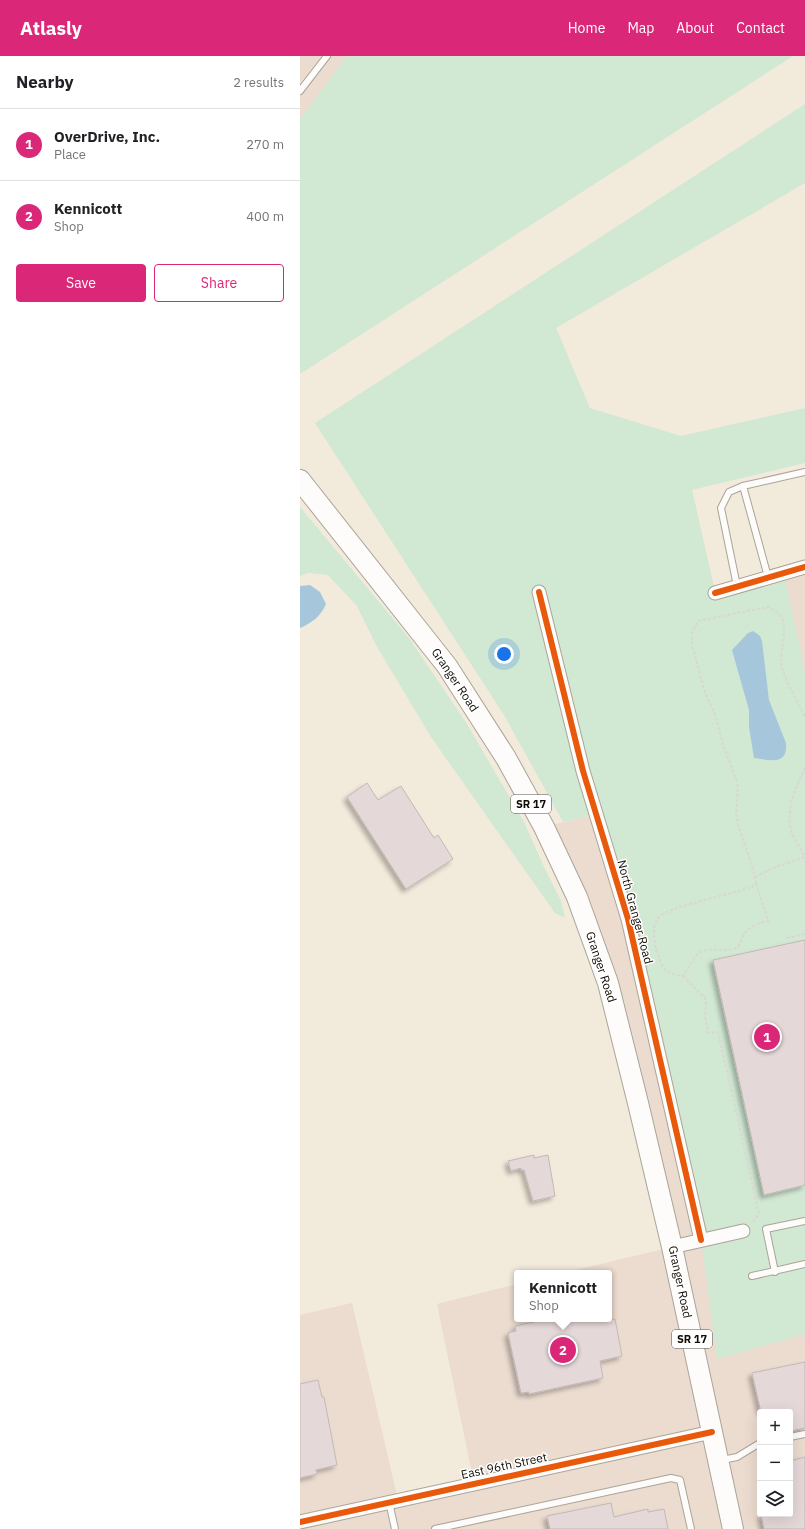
<!DOCTYPE html>
<html lang="en">
<head>
<meta charset="utf-8">
<style>
	:root { --surface:#fff; --page:#f2f2f2; --text:#202124; --muted:#757577; --line:#e0e0e0; --accent:#db2777 }
	body { margin:0; font-family:"IBM Plex Sans",sans-serif; background:var(--page); color:var(--text) }
	.controls { position:absolute; right:12px; bottom:12px; display:grid; overflow:hidden; border-radius:4px; box-shadow:0 4px 16px #0002 }
	.controls button { width:36px; height:36px; display:grid; place-items:center; padding:0; border:0; border-bottom:1px solid var(--line); background:var(--surface); color:var(--text); font:20px sans-serif }
	.you { position:absolute; left:204px; top:598px; width:14px; height:14px; margin:-10px; border:3px solid #fff; border-radius:50%; background:#1a73e8; box-shadow:0 0 0 6px #1a73e833 }
	.badge { display:grid; place-items:center; width:26px; height:26px; border-radius:50%; background:var(--accent); color:#fff; font-size:13px; font-weight:700 }
	.pin { position:absolute; translate:-50% -50%; border:2px solid #fff; box-shadow:0 1px 4px #0006 }
	.popup { position:absolute; left:214px; top:1214px; width:98px; height:52px; box-sizing:border-box; display:grid; place-content:center; border-radius:4px; background:var(--surface); filter:drop-shadow(0 1px 3px #0005); font-size:13px; white-space:nowrap; color:var(--muted) }
	.popup b { font-size:15px; color:var(--text) }
	.popup::after { content:''; position:absolute; left:50%; top:100%; margin-left:-8px; border:8px solid transparent; border-top-color:var(--surface) }
	.list { margin:0; padding:0; list-style:none }
	h2 { display:flex; justify-content:space-between; align-items:center; height:52px; margin:0; padding:0 16px; font-size:17px }
	h2 small { font-size:13px; font-weight:400; color:var(--muted) }
	.list li { display:grid; grid-template-columns:26px 1fr auto; gap:12px; align-items:center; box-sizing:border-box; height:72px; padding:0 16px; border-top:1px solid var(--line) }
	.list b { display:block; font-size:15px; white-space:nowrap }
	.list p { margin:0; font-size:13px; white-space:nowrap; color:var(--muted) }
	.list em { font-size:13px; font-style:normal; color:var(--muted) }
	.actions { display:flex; gap:8px; padding:12px 16px }
	.actions a { flex:1; padding:9px 0; border:1px solid var(--accent); border-radius:4px; text-align:center; font-size:14px; color:var(--accent) }
	.actions .main { background:var(--accent); color:#fff }
	.icon { flex:none; width:22px; height:22px; fill:none; stroke:currentColor; stroke-width:2; stroke-linecap:round; stroke-linejoin:round }
	.map { position:relative; flex:none; width:505px; height:1473px; overflow:hidden }
	header { display:flex; align-items:center; gap:24px; box-sizing:border-box; height:56px; padding:0 20px; background:var(--accent); color:#fff }
	header strong { font-size:19px }
	nav { display:flex; gap:22px; margin-inline-start:auto; font-size:14px }
	main { display:flex }
	aside { flex:1; background:var(--surface) }
	.map>svg:first-child { display:block }
	.industrial { fill:#ecdbcf; fill-rule:evenodd }
	.green { fill:#d1e8d3 }
	.water { fill:#a6c7db }
	.building { fill:#e5d8d8; stroke:#c2b9b6; filter:url(#shadow) }
	.lines { fill:none; stroke-linecap:round; stroke-linejoin:round }
	.lane-casing { stroke:#aaa499; stroke-width:8 }
	.street-casing { stroke:#aaa499; stroke-width:15 }
	.primary-casing { stroke:#aaa499; stroke-width:22 }
	.path { stroke:#d9d7d2; stroke-width:2; stroke-dasharray:3 2; stroke-linecap:butt }
	.lane { stroke:#fdfcfa; stroke-width:6 }
	.street { stroke:#fdfcfa; stroke-width:13 }
	.primary { stroke:#fdfcfa; stroke-width:20 }
	.cycleway-casing { stroke:#fff; stroke-width:8 }
	.cycleway { stroke:#e8590c; stroke-width:6 }
	.labels { text-anchor:middle; stroke-width:3; stroke-linejoin:round; paint-order:stroke }
	.shield { fill:#fff; stroke:#58554f; stroke-width:1 }
	.shield-label { font-size:11px; font-weight:bold; fill:#110c04 }
	.street-label { font-size:12px; fill:#110c04; stroke:#fff }
</style>
</head>
<body>
<header>
<strong>Atlasly</strong>
<nav><a>Home</a><a>Map</a><a>About</a><a>Contact</a></nav>
</header>
<main>
<aside>
<h2>Nearby<small>2 results</small></h2>
<ul class="list">
<li><span class="badge">1</span><div><b>OverDrive, Inc.</b><p>Place</p></div><em>270 m</em></li>
<li><span class="badge">2</span><div><b>Kennicott</b><p>Shop</p></div><em>400 m</em></li>
</ul>
<div class="actions"><a class="main">Save</a><a>Share</a></div>
</aside>
<div class="map">
<svg width="505" height="1473" viewBox="0 0 505 1473">
	<defs>
		<filter id="shadow"><feDropShadow dx="-3.5" dy="3.5" stdDeviation="2" flood-color="#0004"/></filter>
	</defs>
	<rect width="100%" height="100%" fill="#f2eadb"/>
	<g class="industrial">
		<polygon points="0,0 47,0 0,63"/>
		<path d="M394 444 415 536 505 511V1473H0V1259L52 1247 98 1444 174 1427 137 1248 217 1228V1263H309V1217H263L372 1191 338 1047 244 771 296 758ZM460 1356H490V1458H460Z"/>
	</g>
	<g class="green">
		<polygon points="47,0 493,0 0,318 0,63"/>
		<polygon points="505,48 505,127 256,272 290,352 381,380 505,352 505,407 392,434 415,536 484,516 505,617 505,1278 417,1303 401,1184 296,758 263,766 204,659 15,367"/>
		<polygon points="0,451 109,582 167,668 224,766 245,813 261,845 265,862 255,857 131,681 76,589 57,550 28,519 8,517 0,520"/>
	</g>
	<g class="water">
		<path d="M10 529 20 536 26 548C21 560 12 567 0 572V530Z"/>
		<path d="M453 575 460 580 462 585 469 644 486 687C488 710 469 704 454 702L449 671V654L432 594 448 577Z"/>
	</g>
	<g class="building">
		<polygon points="67,727 78,744 101,730 134,782 138,779 153,803 106,833 47,741"/>
		<polygon points="505,884 505,1129 464,1139 413,904"/>
		<polygon points="234,1099 234,1102 248,1099 255,1140 233,1145 224,1114 221,1114 221,1112 211,1115 208,1105"/>
		<polygon points="247,1263 291,1263 291,1265 315,1263 322,1300 300,1305 303,1322 229,1338 229,1336 221,1337 208,1277 216,1275 215,1270"/>
		<polygon points="505,1306 505,1372 490,1375 490,1356 461,1356 452,1317"/>
		<polygon points="18,1324 22,1341 24,1341 37,1409 16,1414 17,1418 0,1422 0,1328"/>
		<polygon points="505,1401 505,1473 464,1473 461,1458 490,1458 490,1405"/>
		<polygon points="311,1447 314,1461 348,1453 348,1456 364,1453 368,1473 250,1473 247,1460"/>
	</g>
	<g class="lines">
		<defs>
			<g id="lane">
				<polyline points="0,35 27,0"/>
				<polyline points="468,521 443,430 505,416"/>
				<polyline points="437,530 421,452 429,436 443,430"/>
				<polyline points="475,1216 466,1173 505,1165"/>
				<polyline points="452,1220 505,1208"/>
				<polyline points="490,1381 505,1378"/>
				<polyline points="422,1404 437,1401 460,1387"/>
				<polyline points="89,1446 95,1473"/>
				<polyline points="135,1473 371,1422 380,1424 391,1473"/>
			</g>
			<g id="street">
				<polyline points="239,536 283,715 328,863 401,1184"/>
				<polyline points="415,537 505,511"/>
				<polyline points="372,1191 443,1175"/>
				<polyline points="0,1466 412,1376"/>
			</g>
			<polyline id="primary" points="0,424 147,610 206,702 244,771 277,841 308,927 338,1047 372,1191 433,1473"/>
		</defs>
		<use href="#lane" class="lane-casing"/>
		<use href="#street" class="street-casing"/>
		<use href="#primary" class="primary-casing"/>
		<g class="path">
			<path d="M505 712C496 731 483 758 493 780 497 787 501 794 505 801"/>
			<polyline points="455,821 473,812 505,801"/>
			<polyline points="456,827 469,867"/>
			<path d="M469 864C460 867 450 870 444 878 441 883 441 891 434 893 422 897 412 889 397 898L383 920C364 917 363 914 357 896 354 886 351 870 359 861 367 851 436 837 452 831L456 827 452 809 438 769 436 757 438 737 437 726 424 691 415 658 405 637 392 588V577L398 565 468 551C473 553 479 557 482 562 487 572 481 594 481 605 482 621 498 646 505 661"/>
			<polyline points="487,882 505,878"/>
			<polyline points="383,920 405,942 406,950 405,960 408,977 418,976 459,1158 452,1167"/>
		</g>
		<use href="#lane" class="lane"/>
		<use href="#street" class="street"/>
		<use href="#primary" class="primary"/>
		<defs>
			<g id="cycleway">
				<polyline points="239,536 283,715 328,863 401,1184"/>
				<polyline points="415,537 505,511"/>
				<polyline points="0,1466 412,1376"/>
			</g>
		</defs>
		<use href="#cycleway" class="cycleway-casing"/>
		<use href="#cycleway" class="cycleway"/>
	</g>
	<g class="labels">
		<g class="shield">
			<rect x="211" y="739" width="40" height="18" rx="3"/>
			<rect x="372" y="1274" width="40" height="18" rx="3"/>
		</g>
		<g class="shield-label">
			<text x="231" y="752">SR 17</text>
			<text x="392" y="1287">SR 17</text>
		</g>
		<g class="street-label">
			<text transform="translate(155 624) rotate(56)" y="4">Granger Road</text>
			<text transform="translate(335 856) rotate(75)" y="4">North Granger Road</text>
			<text transform="translate(301 911) rotate(72)" y="4">Granger Road</text>
			<text transform="translate(380 1226) rotate(78)" y="4">Granger Road</text>
			<text transform="translate(204 1410) rotate(-12)" y="4">East 96th Street</text>
		</g>
	</g>
</svg>
<div class="controls">
<button>+</button>
<button>−</button>
<button><svg class="icon" aria-label="layers" viewBox="0 0 24 24"><path d="M12 4l9 5-9 5-9-5zM3 14l9 5 9-5"/></svg></button>
</div>
<div class="you"></div>
<div class="pin badge" style="left:467px;top:981px">1</div>
<div class="pin badge" style="left:263px;top:1294px">2</div>
<div class="popup"><b>Kennicott</b>Shop</div>
</div>
</main>
</body>
</html>
